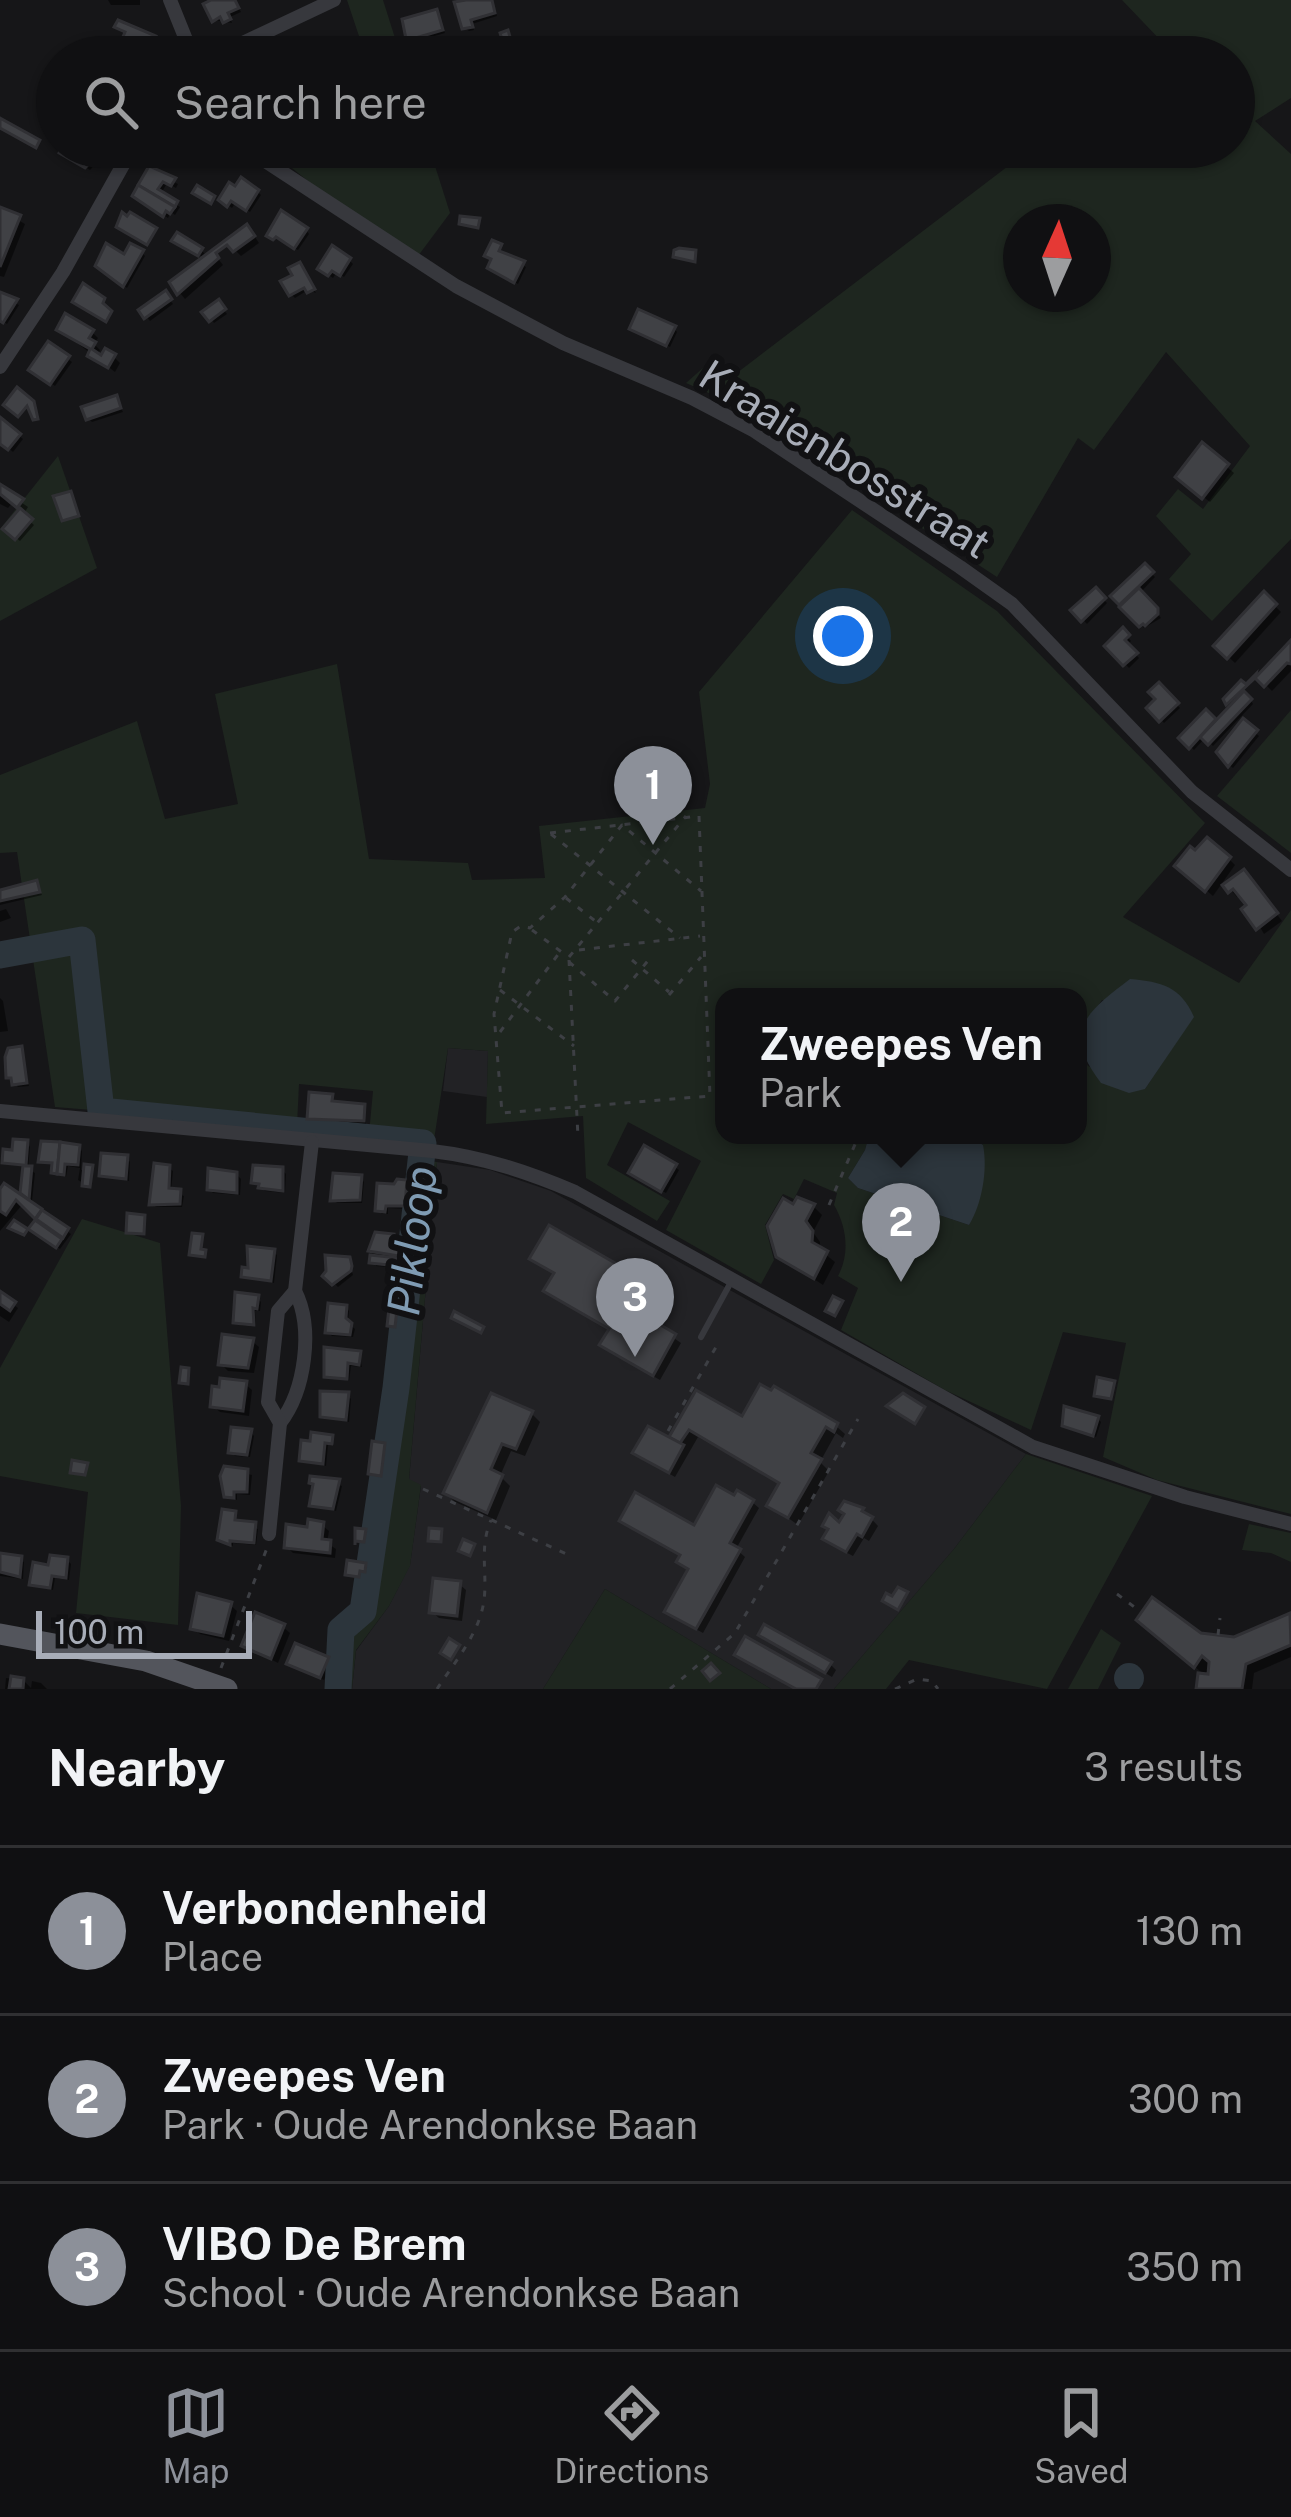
<!DOCTYPE html>
<html lang="en">
<head>
<meta charset="utf-8">
<style>
	:root { --surface:#101012; --page:#1e1e20; --text:#f1f3f6; --muted:#9c9d9f; --line:#303032; --accent:#8c9099 }
	body { margin:0; font-family:"Public Sans",sans-serif; background:var(--page); color:var(--text) }
	.compass { position:absolute; left:1003px; top:204px; width:108px; height:108px; border-radius:50%; background:var(--surface); box-shadow:0 3px 9px #0004; rotate:3deg }
	.scale { position:absolute; left:36px; bottom:30px; width:216px; box-sizing:border-box; padding-left:12px; border:6px solid #a8adb8; border-top:0; font-size:33px; line-height:42px; white-space:nowrap; color:#a8adb8; -webkit-text-stroke:9px #111113; paint-order:stroke }
	.you { position:absolute; left:843px; top:636px; width:42px; height:42px; margin:-30px; border:9px solid #fff; border-radius:50%; background:#1a73e8; box-shadow:0 0 0 18px #1a73e833 }
	.badge { display:grid; place-items:center; width:78px; height:78px; border-radius:50%; background:var(--accent); color:#fff; font-size:39px; font-weight:700 }
	.pin { position:absolute; translate:-50% -99px; filter:drop-shadow(0 3px 6px #0008) }
	.pin::after { content:''; position:absolute; top:63px; width:42px; height:36px; background:inherit; clip-path:polygon(0 0,100% 0,50% 100%) }
	.popup { position:absolute; left:715px; top:988px; width:372px; height:156px; box-sizing:border-box; display:grid; place-content:center; border-radius:24px; background:var(--surface); filter:drop-shadow(0 3px 9px #0005); font-size:39px; white-space:nowrap; color:var(--muted) }
	.popup b { font-size:45px; color:var(--text) }
	.popup::after { content:''; position:absolute; left:50%; top:100%; margin-left:-24px; border:24px solid transparent; border-top-color:var(--surface) }
	.list { margin:0; padding:0; list-style:none }
	h2 { display:flex; justify-content:space-between; align-items:center; height:156px; margin:0; padding:0 48px; font-size:51px }
	h2 small { font-size:39px; font-weight:400; color:var(--muted) }
	.list li { display:grid; grid-template-columns:78px 1fr auto; gap:36px; align-items:center; box-sizing:border-box; height:168px; padding:0 48px; border-top:3px solid var(--line) }
	.list b { display:block; font-size:45px; white-space:nowrap }
	.list p { margin:0; font-size:39px; white-space:nowrap; color:var(--muted) }
	.list em { font-size:39px; font-style:normal; color:var(--muted) }
	.icon { flex:none; width:66px; height:66px; fill:none; stroke:currentColor; stroke-width:2; stroke-linecap:round; stroke-linejoin:round }
	.map { position:relative; flex:none; width:1291px; height:1689px; overflow:hidden }
	.search { position:absolute; background:var(--surface); box-shadow:0 3px 9px #0004; left:36px; right:36px; top:36px; height:132px; display:flex; align-items:center; gap:30px; box-sizing:border-box; padding:0 42px; border-radius:66px; color:var(--muted); font-size:45px }
	.sheet { height:660px; background:var(--surface) }
	nav { display:flex; justify-content:space-around; align-items:center; box-sizing:border-box; height:168px; border-top:3px solid var(--line); background:var(--surface); font-size:33px; color:var(--muted) }
	nav a { display:grid; justify-items:center; gap:6px }
	nav .on { color:var(--accent) }
	.map>svg:first-child { display:block }
	.built { fill:#222225 }
	.green { fill:#1e261f; fill-rule:evenodd }
	.water { fill:#2c353c }
	.shadow { fill:#0007 }
	.lines { fill:none; stroke-linecap:round; stroke-linejoin:round }
	.river { stroke:#2c353c; stroke-width:27 }
	.building { fill:#404145; stroke:#303034; stroke-width:3 }
	.path { stroke:#3d3f44; stroke-width:3; stroke-dasharray:6 9; stroke-linecap:butt }
	.service { stroke:#37383d; stroke-width:6 }
	.minor { stroke:#37383d; stroke-width:14 }
	.primary { stroke:#53555c; stroke-width:21 }
	.labels { text-anchor:middle; stroke-width:12; stroke-linejoin:round; paint-order:stroke }
	.street-label { font-size:42px; fill:#a8adb8; stroke:#111113 }
	.water-label { font-size:45px; font-style:italic; fill:#7f9bb3; stroke:#111113 }
</style>
</head>
<body>
<div class="map">
<svg width="1291" height="1689" viewBox="0 0 1291 1689">
	<rect width="100%" height="100%" fill="#161618"/>
	<g class="built">
		<polygon points="448,1048 488,1051 487,1097 443,1091"/>
		<polygon points="437,1162 490,1170 551,1191 1026,1454 954,1549 834,1689 771,1689 605,1589 543,1689 352,1689 356,1651 389,1606 410,1565 421,1486 409,1480"/>
	</g>
	<g class="green">
		<polygon points="347,0 383,0 401,57 366,57"/>
		<path d="M1122 0H1291V98L1255 121 1291 154V539L1212 621 1169 579 1191 554 1156 516 1178 489 1203 509 1250 446 1166 352 1094 450 1078 438 997 577 727 401 686 383 713 359 729 379 1033 147H1234V57H1151L1165 45ZM1021 222H1093V294H1021Z"/>
		<polygon points="266,147 429,147 450,213 418,256 334,202"/>
		<polygon points="58,456 97,568 0,621 0,529"/>
		<path d="M852 510 997 611 1205 823 1123 917 1239 983 1291 910V1514L1157 1480 1103 1457 1126 1343 1063 1332 1031 1430 945 1390 841 1330 858 1288 838 1276C850 1254 847 1227 834 1205L837 1193 804 1179 794 1199 783 1194 765 1225 774 1260 761 1284 666 1230 701 1161 628 1122 607 1165 670 1201 657 1221 586 1178 583 1116 486 1124 488 1051 448 1048 434 1140 369 1134 373 1091 299 1084 297 1126 111 1106 92 1110 55 1107 17 852 0 853V775L137 721 165 819 238 804 215 694 337 664 369 859 468 863 472 880 545 878 539 826 705 808 710 784 699 692ZM724 997H1078V1035L1102 1000 1193 1017 1145 1089 1088 1066 1078 1046V1135H968L983 1145 969 1225 858 1188 848 1178 865 1150 869 1135H724Z"/>
		<polygon points="1291,710 1291,853 1217,796"/>
		<polygon points="422,1160 437,1162 409,1479 421,1485 410,1566 389,1606 356,1650 352,1689 338,1689 341,1630 363,1611 396,1388"/>
		<polygon points="82,1219 160,1243 181,1506 178,1625 76,1613 88,1492 0,1476 0,1368"/>
		<polygon points="1026,1454 1152,1496 1047,1689 909,1660 886,1689 834,1689 954,1549"/>
		<polygon points="1249,1524 1291,1533 1291,1562 1271,1553 1242,1550"/>
		<polygon points="605,1589 771,1689 543,1689"/>
		<polygon points="1101,1629 1121,1643 1098,1689 1068,1689"/>
	</g>
	<g class="water">
		<path d="M1130 979C1162 982 1180 986 1194 1017L1145 1089 1129 1093 1101 1083C1062 1032 1084 1014 1130 979Z"/>
		<path d="M869 1135H968L983 1145C988 1170 982 1204 969 1225L858 1188 848 1178 865 1150Z"/>
		<circle cx="1129" cy="1678" r="15"/>
	</g>
	<g class="shadow">
		<polygon points="108,0 140,0 140,5 111,5"/>
		<polygon points="217,0 235,0 241,12 230,17 232,23 214,20"/>
		<polygon points="473,0 492,0 497,16 472,24 474,30 469,31 465,28"/>
		<polygon points="436,12 445,33 414,42 410,38"/>
		<polygon points="66,147 86,147 102,157 90,170 66,155"/>
		<polygon points="150,170 178,184 176,188 167,183 161,194 180,207 175,215 171,212 168,218 139,199"/>
		<polygon points="258,192 261,195 250,212 236,202 232,208 221,200"/>
		<polygon points="0,210 25,224 4,277 0,276"/>
		<polygon points="306,230 309,234 298,250 269,235"/>
		<polygon points="253,234 259,243 241,256 235,250"/>
		<polygon points="179,244 201,250 207,256 213,252 223,265 185,299 180,293 205,258"/>
		<polygon points="500,247 502,255 526,267 518,284 494,271"/>
		<polygon points="142,253 145,256 127,288 99,265"/>
		<polygon points="349,260 353,264 344,277 337,272 333,278 324,272"/>
		<polygon points="303,269 316,293 308,290 295,298 291,294"/>
		<polygon points="165,294 173,304 150,321 142,311"/>
		<polygon points="0,295 19,305 7,324 0,319"/>
		<polygon points="218,303 227,314 214,323 206,312"/>
		<polygon points="674,328 677,332 670,347 637,332"/>
		<polygon points="60,330 92,332 98,338 94,344 100,350 97,356 114,357 120,363 115,372"/>
		<polygon points="49,345 72,362 55,386 36,373"/>
		<polygon points="116,398 123,412 92,422 88,418"/>
		<polygon points="0,420 23,439 13,452 0,441"/>
		<polygon points="1203,447 1234,473 1210,502 1185,483"/>
		<polygon points="0,488 28,507 23,515 34,525 20,541 6,529 22,510 13,502 8,508 0,504"/>
		<polygon points="1145,567 1155,577 1140,593 1161,618 1144,628 1114,596"/>
		<polygon points="1095,591 1107,603 1087,624 1074,610"/>
		<polygon points="1264,595 1281,612 1235,663 1217,646"/>
		<polygon points="1123,632 1131,641 1127,645 1139,658 1129,668 1108,646"/>
		<polygon points="1291,645 1291,671 1272,691 1259,678"/>
		<polygon points="1241,684 1253,704 1213,746 1205,738 1194,750 1182,738 1206,714 1216,724 1232,707 1227,699"/>
		<polygon points="1159,686 1180,708 1164,723 1150,708 1159,699"/>
		<polygon points="1244,723 1259,736 1233,768 1224,761"/>
		<polygon points="1229,859 1235,865 1213,896 1184,872"/>
		<polygon points="1250,879 1282,921 1264,934 1241,894 1237,897 1227,886"/>
		<polygon points="36,883 42,895 0,905 0,893"/>
		<polygon points="6,909 11,918 0,922 0,911"/>
		<polygon points="0,998 3,1001 8,1031 0,1032"/>
		<polygon points="21,1050 29,1086 18,1087 9,1077"/>
		<polygon points="332,1097 335,1104 363,1107 366,1124 313,1122 310,1118"/>
		<polygon points="27,1143 30,1147 28,1169 35,1173 32,1201 23,1192 26,1167 5,1162"/>
		<polygon points="79,1148 82,1151 81,1170 92,1169 90,1187 78,1180 80,1168 68,1166 66,1177 58,1175 55,1165 42,1161"/>
		<polygon points="126,1158 130,1162 129,1181 102,1175"/>
		<polygon points="675,1167 679,1170 666,1193 636,1176"/>
		<polygon points="169,1168 173,1171 171,1191 184,1196 182,1207 156,1207 153,1204"/>
		<polygon points="282,1170 286,1174 285,1193 265,1191 254,1182"/>
		<polygon points="211,1171 237,1175 241,1179 240,1195 213,1193 210,1189"/>
		<polygon points="360,1178 364,1182 362,1203 337,1203 333,1200"/>
		<polygon points="406,1183 409,1186 407,1209 388,1208 388,1214 382,1214 378,1210 380,1185"/>
		<polygon points="5,1187 71,1234 60,1249 32,1229 39,1220 22,1205 0,1231 0,1193"/>
		<polygon points="814,1207 822,1215 813,1232 820,1242 820,1250 835,1262 823,1285 779,1256 794,1208"/>
		<polygon points="393,1237 396,1245 409,1251 408,1259 394,1257 401,1268 376,1266 371,1250"/>
		<polygon points="273,1252 277,1255 274,1283 244,1276"/>
		<polygon points="533,1259 660,1292 666,1298 652,1323 681,1343 660,1380 609,1351 611,1330 553,1297 547,1291 556,1275"/>
		<polygon points="348,1260 353,1275 338,1287 326,1275"/>
		<polygon points="0,1295 18,1308 9,1322 0,1316"/>
		<polygon points="257,1298 261,1302 260,1311 255,1311 256,1327 240,1325 236,1322"/>
		<polygon points="346,1308 349,1311 348,1323 355,1329 353,1337 332,1336 328,1332"/>
		<polygon points="252,1341 259,1347 254,1373 228,1371 221,1364"/>
		<polygon points="359,1354 362,1367 351,1366 349,1381 327,1375"/>
		<polygon points="245,1384 252,1390 249,1416 220,1412 213,1406"/>
		<polygon points="697,1394 743,1420 836,1426 845,1434 843,1438 836,1433 820,1462 829,1471 798,1525 770,1505 782,1485 698,1437 675,1477 642,1458 670,1441"/>
		<polygon points="347,1395 351,1399 349,1422 323,1416"/>
		<polygon points="531,1413 540,1422 525,1456 511,1451 500,1476 510,1486 496,1520 455,1502 446,1493"/>
		<polygon points="1098,1419 1101,1422 1096,1437 1066,1425"/>
		<polygon points="251,1432 254,1436 250,1457 235,1456 231,1452"/>
		<polygon points="331,1438 334,1446 328,1445 326,1466 302,1460"/>
		<polygon points="383,1446 387,1449 383,1478 375,1477 371,1473"/>
		<polygon points="226,1469 252,1475 250,1495 237,1494 237,1500 227,1495"/>
		<polygon points="313,1479 342,1486 336,1511 312,1505"/>
		<polygon points="752,1502 759,1508 736,1549 745,1557 703,1633 674,1617 690,1570 680,1562 695,1529"/>
		<polygon points="845,1504 863,1510 878,1526 869,1541 864,1538 853,1556 832,1545 847,1515"/>
		<polygon points="234,1514 237,1524 258,1529 256,1545 233,1543 233,1546 220,1539"/>
		<polygon points="322,1525 329,1531 327,1543 336,1549 335,1558 293,1553 287,1547"/>
		<polygon points="0,1556 24,1562 23,1579 0,1576"/>
		<polygon points="67,1560 71,1564 69,1580 55,1578 53,1590 32,1584"/>
		<polygon points="459,1584 466,1590 462,1621 439,1618 432,1612"/>
		<polygon points="230,1605 237,1611 229,1641 200,1634 193,1628"/>
		<polygon points="1290,1617 1291,1657 1254,1673 1252,1689 1199,1689 1201,1672 1149,1628 1235,1640"/>
		<polygon points="283,1627 290,1633 278,1663 245,1646"/>
		<polygon points="762,1635 830,1664 836,1670 832,1677"/>
		<polygon points="328,1659 331,1663 324,1680 293,1667"/>
		<polygon points="6,1678 23,1680 31,1688 32,1681 41,1683 47,1689 5,1689"/>
	</g>
	<g class="lines">
		<polyline class="river" points="0,955 82,940 101,1111 423,1143 396,1388 363,1611 341,1630 338,1689"/>
	</g>
	<g class="building">
		<polygon points="211,0 235,0 239,8 228,13 231,19 223,23 220,17 212,22 203,4"/>
		<polygon points="466,0 492,0 495,13 471,20 473,27 462,29 454,2"/>
		<polygon points="437,9 443,30 412,39 413,42 407,44 402,19"/>
		<polygon points="118,20 156,36 147,57 125,57 115,52 120,43 132,49 135,45 122,39 125,32 114,27"/>
		<polygon points="508,30 515,54 507,56 500,33"/>
		<polygon points="313,38 322,57 300,57 295,47"/>
		<polygon points="0,118 40,140 36,148 0,128"/>
		<polygon points="62,147 92,147 101,152 85,168 59,153"/>
		<polygon points="164,147 196,147 201,150 188,164 160,153"/>
		<polygon points="149,166 176,178 171,186 163,182 158,189 178,201 175,207 138,185"/>
		<polygon points="241,177 259,190 246,211 231,201 227,207 218,200 229,182 235,186"/>
		<polygon points="138,185 175,207 170,214 166,211 163,217 132,196"/>
		<polygon points="197,185 215,196 211,204 192,193"/>
		<polygon points="0,207 21,215 0,267"/>
		<polygon points="281,210 308,228 294,249 276,237 273,240 266,236"/>
		<polygon points="122,212 127,216 130,212 157,228 147,245 116,227"/>
		<polygon points="460,216 480,218 478,228 459,224"/>
		<polygon points="247,224 255,236 233,252 227,245 216,253 219,258 177,295 169,282"/>
		<polygon points="177,232 203,248 198,256 171,241"/>
		<polygon points="492,240 502,244 499,251 525,261 514,283 487,268 491,259 484,256"/>
		<polygon points="106,243 124,254 130,243 144,250 123,287 95,266"/>
		<polygon points="332,245 351,258 340,276 332,271 328,276 317,269"/>
		<polygon points="679,248 696,250 695,262 673,257 674,250"/>
		<polygon points="300,262 315,289 307,293 304,288 289,296 280,281 292,275 288,268"/>
		<polygon points="83,283 105,298 103,303 112,311 106,322 72,302"/>
		<polygon points="166,290 172,299 144,319 138,310"/>
		<polygon points="0,292 18,299 3,323 0,321"/>
		<polygon points="219,299 226,309 209,322 201,312"/>
		<polygon points="638,309 676,326 666,346 629,329"/>
		<polygon points="65,313 94,330 89,338 96,342 92,349 101,355 105,348 116,354 108,368 87,356 90,349 56,330"/>
		<polygon points="48,341 70,356 50,385 28,370"/>
		<polygon points="17,387 34,401 38,419 33,420 27,406 18,417 3,405"/>
		<polygon points="117,395 121,408 86,420 81,407"/>
		<polygon points="0,417 21,434 8,450 0,444"/>
		<polygon points="1202,442 1229,464 1202,499 1175,477"/>
		<polygon points="0,484 24,499 17,508 0,494"/>
		<polygon points="71,491 79,516 62,521 53,496"/>
		<polygon points="20,508 33,519 15,540 2,529"/>
		<polygon points="1145,563 1154,572 1119,605 1110,596"/>
		<polygon points="1096,587 1106,598 1081,622 1070,610"/>
		<polygon points="1139,588 1158,608 1158,614 1145,626 1143,624 1139,627 1119,607"/>
		<polygon points="1264,591 1277,604 1227,659 1213,646"/>
		<polygon points="1123,627 1130,635 1125,640 1138,653 1123,666 1104,646"/>
		<polygon points="1291,640 1291,664 1287,663 1264,687 1255,678"/>
		<polygon points="1256,674 1255,678 1226,705 1223,699 1241,680 1246,684"/>
		<polygon points="1159,682 1179,703 1159,722 1146,708 1155,699 1148,692"/>
		<polygon points="1244,691 1252,699 1208,745 1200,737"/>
		<polygon points="1206,709 1216,719 1189,749 1178,738"/>
		<polygon points="1243,718 1258,730 1228,767 1216,752"/>
		<polygon points="1207,837 1231,857 1205,892 1174,866 1190,846 1195,850"/>
		<polygon points="1244,869 1278,913 1256,930 1241,909 1246,905 1233,889 1228,893 1222,885"/>
		<polygon points="37,880 40,892 0,901 0,890"/>
		<polygon points="22,1046 27,1083 12,1085 11,1078 6,1078 5,1057 8,1048"/>
		<polygon points="309,1092 333,1094 332,1101 365,1104 364,1121 307,1119"/>
		<polygon points="13,1139 28,1140 26,1166 32,1166 29,1200 20,1193 23,1165 2,1163 3,1149 12,1150"/>
		<polygon points="41,1141 60,1142 57,1174 51,1173 52,1163 38,1162"/>
		<polygon points="60,1142 80,1145 78,1165 65,1164 64,1175 57,1174"/>
		<polygon points="644,1145 677,1164 661,1192 628,1173"/>
		<polygon points="101,1153 128,1155 126,1179 99,1176"/>
		<polygon points="154,1163 170,1165 169,1188 181,1189 180,1204 149,1205"/>
		<polygon points="84,1164 93,1165 90,1187 82,1186"/>
		<polygon points="253,1165 283,1167 283,1191 258,1188 259,1184 251,1183"/>
		<polygon points="208,1168 237,1172 237,1193 207,1190"/>
		<polygon points="333,1173 362,1175 360,1200 330,1201"/>
		<polygon points="397,1179 407,1180 405,1206 386,1206 385,1212 375,1211 377,1183 394,1184"/>
		<polygon points="4,1183 42,1209 35,1219 16,1200 6,1215 0,1211 0,1189"/>
		<polygon points="797,1197 815,1204 806,1221 813,1231 812,1242 828,1251 814,1279 776,1257 767,1226 783,1198 793,1204"/>
		<polygon points="42,1210 69,1228 63,1238 36,1219"/>
		<polygon points="127,1213 145,1215 144,1234 126,1233"/>
		<polygon points="14,1220 28,1229 24,1235 8,1228"/>
		<polygon points="35,1220 62,1239 56,1248 28,1229"/>
		<polygon points="549,1225 662,1290 647,1317 676,1334 653,1376 599,1345 609,1329 543,1291 554,1273 529,1259"/>
		<polygon points="375,1232 394,1234 393,1242 407,1245 405,1257 368,1251"/>
		<polygon points="192,1233 203,1234 201,1249 206,1250 205,1257 189,1255"/>
		<polygon points="247,1246 275,1249 271,1281 241,1277 242,1267 248,1268"/>
		<polygon points="325,1255 350,1257 352,1266 351,1271 332,1285 322,1276 326,1271"/>
		<polygon points="370,1255 399,1258 399,1266 369,1263"/>
		<polygon points="0,1291 16,1302 10,1311 0,1304"/>
		<polygon points="235,1292 259,1295 257,1309 253,1308 254,1325 233,1323"/>
		<polygon points="833,1296 843,1301 835,1316 825,1311"/>
		<polygon points="328,1303 347,1305 346,1318 352,1323 350,1335 325,1333"/>
		<polygon points="389,1308 397,1309 395,1327 387,1326"/>
		<polygon points="454,1311 484,1327 481,1333 451,1318"/>
		<polygon points="222,1334 254,1338 248,1368 218,1365"/>
		<polygon points="324,1347 361,1351 359,1365 348,1363 347,1379 324,1377"/>
		<polygon points="181,1367 189,1368 188,1384 179,1383"/>
		<polygon points="1097,1377 1115,1381 1111,1399 1094,1396"/>
		<polygon points="220,1378 247,1381 243,1411 210,1407 212,1386 219,1387"/>
		<polygon points="760,1384 771,1390 774,1386 838,1423 834,1432 826,1427 811,1453 822,1459 788,1518 766,1506 779,1483 689,1430 680,1443 669,1437 696,1390 742,1416"/>
		<polygon points="320,1391 349,1392 346,1420 320,1417"/>
		<polygon points="491,1393 533,1411 516,1449 502,1444 491,1469 503,1475 487,1513 443,1493"/>
		<polygon points="903,1393 925,1407 915,1424 886,1406"/>
		<polygon points="1064,1406 1099,1416 1093,1436 1062,1426"/>
		<polygon points="648,1426 684,1445 669,1473 632,1453"/>
		<polygon points="231,1427 252,1429 247,1455 228,1453"/>
		<polygon points="311,1432 333,1435 332,1444 325,1443 323,1464 299,1461 301,1440 310,1441"/>
		<polygon points="372,1441 385,1443 381,1476 368,1474"/>
		<polygon points="72,1460 88,1463 85,1475 70,1473"/>
		<polygon points="224,1466 248,1469 247,1492 234,1492 234,1498 224,1497 220,1476"/>
		<polygon points="310,1476 340,1479 333,1509 309,1506 313,1484 309,1483"/>
		<polygon points="716,1485 734,1495 737,1490 754,1500 730,1543 741,1549 696,1629 664,1612 688,1569 676,1562 680,1555 619,1521 635,1492 694,1525"/>
		<polygon points="844,1501 864,1508 862,1511 873,1517 862,1537 857,1534 846,1552 822,1539 828,1529 822,1526 829,1513 839,1522 844,1514 838,1510"/>
		<polygon points="222,1509 236,1511 235,1520 256,1522 254,1543 230,1541 230,1545 217,1540"/>
		<polygon points="308,1519 324,1522 322,1539 331,1540 330,1553 284,1548 286,1524 307,1527"/>
		<polygon points="355,1528 366,1529 364,1542 355,1541 355,1545"/>
		<polygon points="429,1528 442,1529 441,1542 428,1541"/>
		<polygon points="463,1539 475,1544 470,1556 458,1551"/>
		<polygon points="0,1553 22,1556 20,1577 0,1572"/>
		<polygon points="50,1555 68,1557 66,1578 52,1576 50,1588 29,1585 33,1562 48,1565"/>
		<polygon points="347,1560 366,1563 365,1572 360,1571 359,1577 345,1575"/>
		<polygon points="433,1578 461,1581 457,1616 429,1613"/>
		<polygon points="898,1587 908,1592 898,1610 882,1601 886,1593 892,1596"/>
		<polygon points="197,1593 232,1602 223,1636 190,1629"/>
		<polygon points="1152,1597 1201,1633 1234,1637 1290,1613 1291,1645 1246,1664 1242,1689 1196,1689 1198,1673 1208,1674 1209,1662 1202,1656 1194,1668 1136,1620"/>
		<polygon points="255,1612 285,1624 271,1659 241,1646"/>
		<polygon points="764,1624 832,1662 825,1673 758,1635"/>
		<polygon points="745,1636 822,1679 816,1689 796,1689 734,1655"/>
		<polygon points="449,1638 460,1645 451,1660 440,1653"/>
		<polygon points="295,1643 329,1657 320,1678 286,1664"/>
		<polygon points="711,1663 720,1673 710,1681 702,1671"/>
		<polygon points="11,1676 24,1678 23,1689 9,1689"/>
	</g>
	<g class="lines">
		<g class="path">
			<polyline points="550,833 699,816 710,1096 502,1113 494,1014 512,932 521,926 530,928 565,897 622,825 701,891"/>
			<polyline points="551,834 680,938"/>
			<polyline points="566,898 599,924"/>
			<polyline points="532,930 567,956"/>
			<polyline points="579,950 700,936"/>
			<polyline points="569,957 686,816"/>
			<polyline points="569,960 578,1137"/>
			<polyline points="632,960 669,992"/>
			<polyline points="569,962 615,1001 651,957"/>
			<polyline points="500,990 574,1046"/>
			<polyline points="669,995 701,957"/>
			<polyline points="500,1032 560,952"/>
			<polyline points="829,1205 859,1135"/>
			<polyline points="668,1431 716,1347"/>
			<polyline points="423,1489 573,1557"/>
			<polyline points="1117,1594 1141,1612"/>
			<polyline points="1218,1635 1220,1618"/>
			<polyline points="221,1668 267,1548"/>
			<path d="M437 1689C452 1666 473 1641 481 1614 491 1582 477 1552 491 1520"/>
			<polyline points="670,1689 735,1633 858,1419"/>
			<polyline points="895,1689 917,1679 932,1681 938,1689"/>
		</g>
		<polyline class="service" points="701,1337 731,1282"/>
		<g class="minor">
			<polyline points="170,0 193,57"/>
			<polyline points="213,57 334,0"/>
			<polyline points="244,147 456,286 563,343 692,398 753,430 960,567 1012,604 1192,792 1291,870"/>
			<polyline points="0,367 63,272 133,147"/>
			<path d="M0 1111 432 1151C483 1157 528 1172 575 1192L1033 1447 1185 1497 1291 1524"/>
			<path d="M280 1423C305 1391 314 1328 295 1291"/>
			<polyline points="269,1534 280,1423 268,1402 278,1311 295,1291 312,1142"/>
		</g>
		<polyline class="primary" points="0,1634 146,1661 227,1689"/>
	</g>
	<g class="labels">
		<g class="street-label">
			<text transform="translate(845 459) rotate(32)" y="15">Kraaienbosstraat</text>
		</g>
		<g class="water-label">
			<text transform="translate(412 1241) rotate(-83)" y="16">Pikloop</text>
		</g>
	</g>
</svg>
<svg class="compass" viewBox="-18 -18 36 36"><path d="M0-13l5 13h-10z" fill="#e53935"/><path d="M0 13l5-13h-10z" fill="#9c9d9f"/></svg>
<div class="scale">100 m</div>
<div class="you"></div>
<div class="pin badge" style="left:653px;top:845px">1</div>
<div class="pin badge" style="left:901px;top:1282px">2</div>
<div class="popup"><b>Zweepes Ven</b>Park</div>
<div class="pin badge" style="left:635px;top:1357px">3</div>
<div class="search"><svg class="icon" aria-label="search" viewBox="0 0 24 24"><circle cx="10" cy="10" r="6"/><path d="M15 15l6 6"/></svg>Search here</div>
</div>
<section class="sheet">
<h2>Nearby<small>3 results</small></h2>
<ul class="list">
<li><span class="badge">1</span><div><b>Verbondenheid</b><p>Place</p></div><em>130 m</em></li>
<li><span class="badge">2</span><div><b>Zweepes Ven</b><p>Park · Oude Arendonkse Baan</p></div><em>300 m</em></li>
<li><span class="badge">3</span><div><b>VIBO De Brem</b><p>School · Oude Arendonkse Baan</p></div><em>350 m</em></li>
</ul>
</section>
<nav>
<a class="on"><svg class="icon" aria-label="map" viewBox="0 0 24 24"><path d="M3 6l6-2 6 2 6-2v14l-6 2-6-2-6 2zM9 4v14M15 6v14"/></svg>Map</a>
<a><svg class="icon" aria-label="directions" viewBox="0 0 24 24"><path d="M12 3l9 9-9 9-9-9zM9 14v-3h6M13 9l2 2-2 2"/></svg>Directions</a>
<a><svg class="icon" aria-label="saved" viewBox="0 0 24 24"><path d="M7 4h10v16l-5-4-5 4z"/></svg>Saved</a>
</nav>
</body>
</html>
